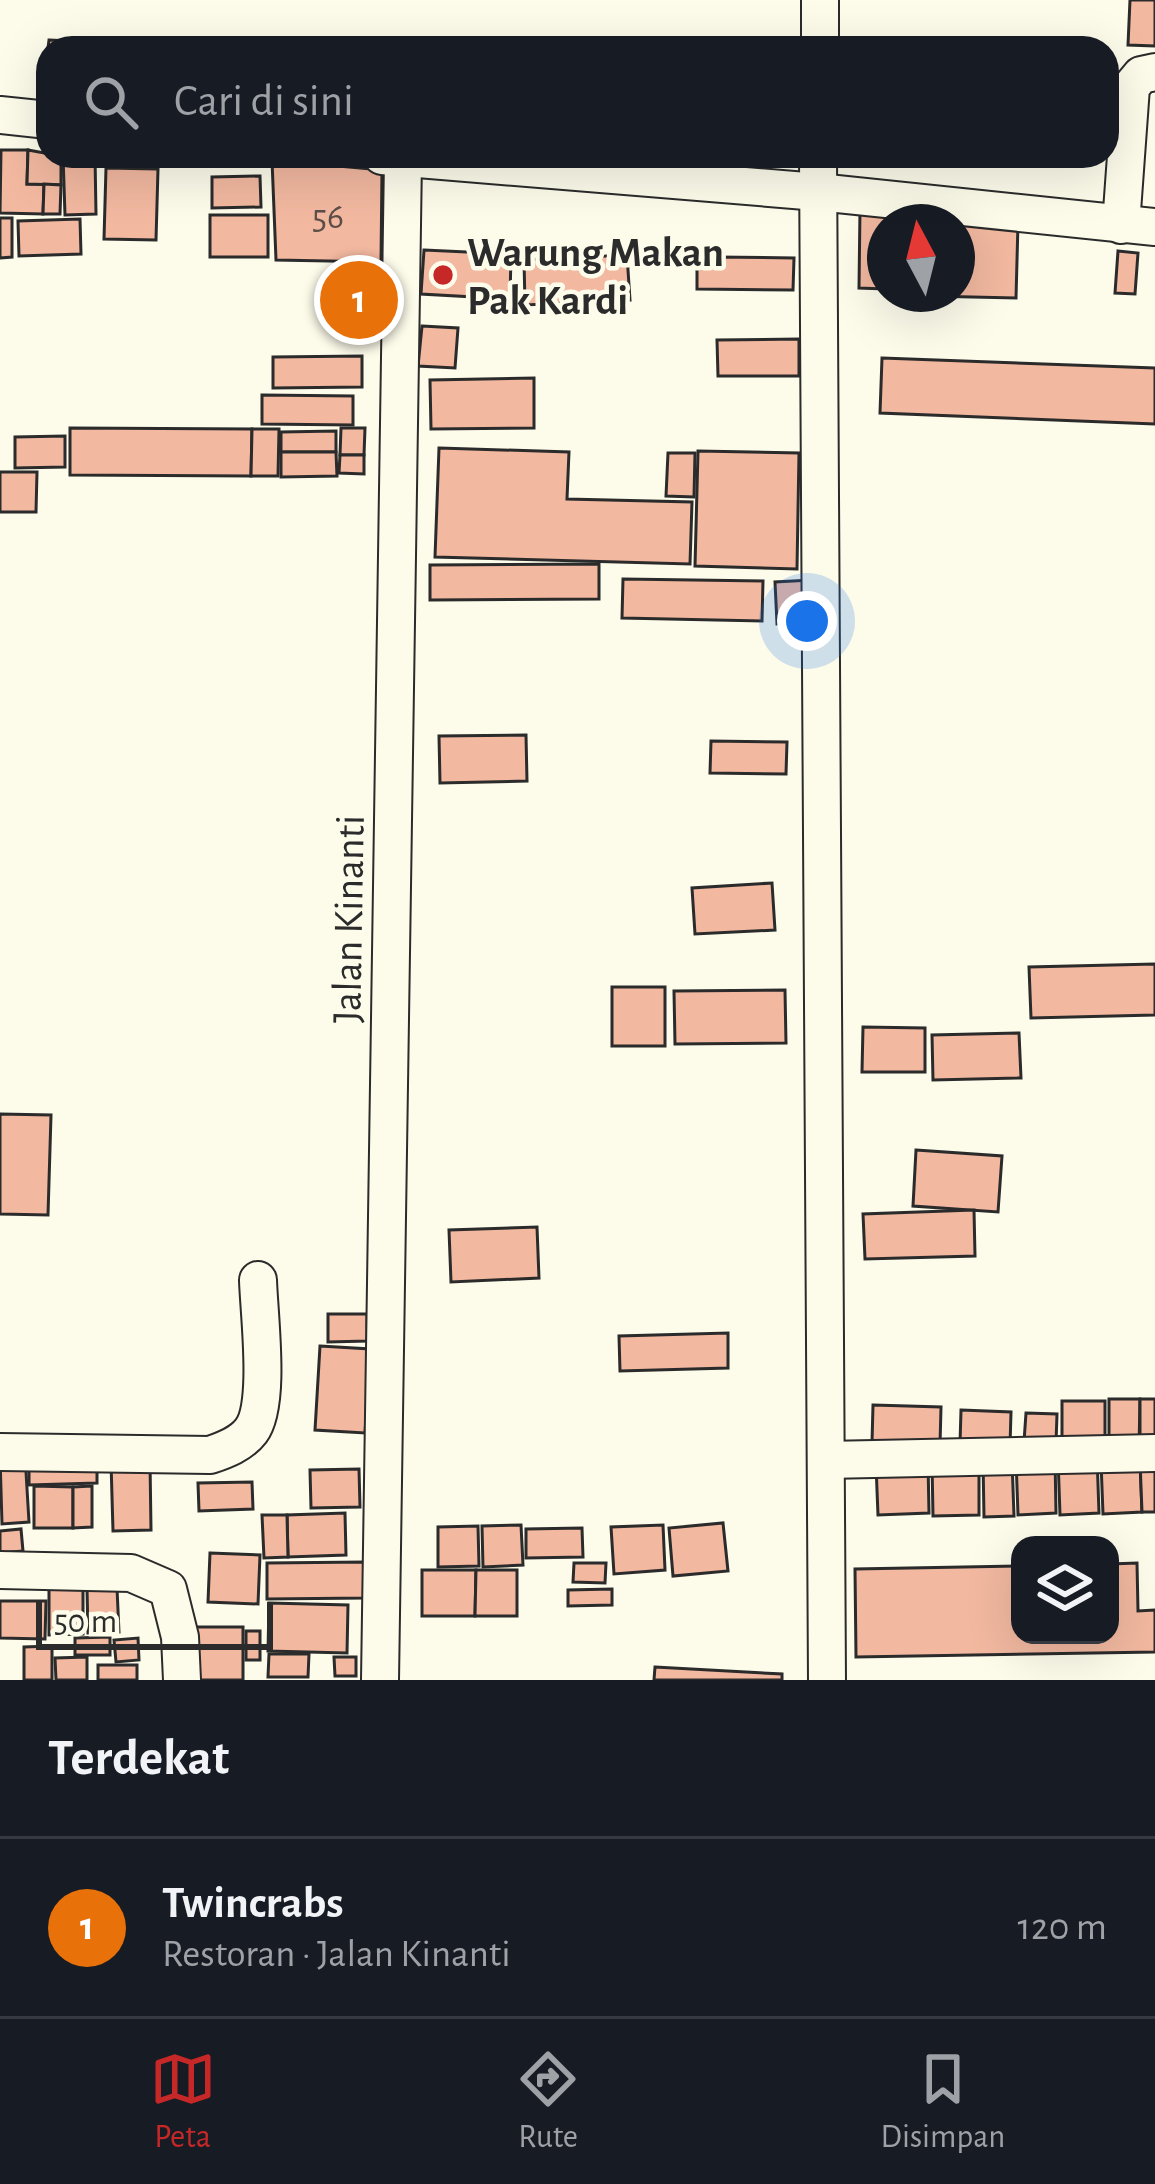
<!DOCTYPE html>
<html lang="id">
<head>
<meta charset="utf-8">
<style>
	:root { --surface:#171b24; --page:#20242c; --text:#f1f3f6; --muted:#9ea1a6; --line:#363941; --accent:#c62828 }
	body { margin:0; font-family:"Alegreya Sans",sans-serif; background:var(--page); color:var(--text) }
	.controls { position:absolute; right:36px; bottom:36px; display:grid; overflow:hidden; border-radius:24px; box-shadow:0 12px 48px #0002 }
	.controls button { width:108px; height:108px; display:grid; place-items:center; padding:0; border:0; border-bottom:3px solid var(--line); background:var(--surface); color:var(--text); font:60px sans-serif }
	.compass { position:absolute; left:867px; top:204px; width:108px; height:108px; border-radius:50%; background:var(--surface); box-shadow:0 12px 48px #0002; rotate:353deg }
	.scale { position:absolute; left:36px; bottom:30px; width:237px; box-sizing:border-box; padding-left:12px; border:6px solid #2b2b2b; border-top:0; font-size:33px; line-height:42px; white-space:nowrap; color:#2b2b2b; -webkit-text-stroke:9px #fdfbea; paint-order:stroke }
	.you { position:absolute; left:807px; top:621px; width:42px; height:42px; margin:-30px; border:9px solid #fff; border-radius:50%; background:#1a73e8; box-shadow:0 0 0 18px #1a73e833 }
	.badge { display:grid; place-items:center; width:78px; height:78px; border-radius:50%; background:var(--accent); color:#fff; font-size:39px; font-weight:700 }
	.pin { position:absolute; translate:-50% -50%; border:6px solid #fff; box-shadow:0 3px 12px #0006 }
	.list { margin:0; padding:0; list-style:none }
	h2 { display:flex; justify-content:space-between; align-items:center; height:156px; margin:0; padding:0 48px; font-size:51px }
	h2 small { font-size:39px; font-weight:400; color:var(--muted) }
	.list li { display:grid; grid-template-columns:78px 1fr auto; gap:36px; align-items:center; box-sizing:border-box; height:180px; padding:0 48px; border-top:3px solid var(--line) }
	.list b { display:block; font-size:45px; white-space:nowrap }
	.list p { margin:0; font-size:39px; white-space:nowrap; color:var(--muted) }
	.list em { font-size:39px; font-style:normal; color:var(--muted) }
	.icon { flex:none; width:66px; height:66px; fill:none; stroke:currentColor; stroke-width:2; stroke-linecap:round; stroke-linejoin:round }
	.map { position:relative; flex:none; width:1155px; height:1680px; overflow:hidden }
	.search { position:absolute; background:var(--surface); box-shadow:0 12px 48px #0002; left:36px; right:36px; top:36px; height:132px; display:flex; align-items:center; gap:30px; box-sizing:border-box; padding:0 42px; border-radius:36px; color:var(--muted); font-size:45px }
	.sheet { height:336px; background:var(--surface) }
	nav { display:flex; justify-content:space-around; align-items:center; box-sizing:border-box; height:168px; border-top:3px solid var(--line); background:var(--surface); font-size:33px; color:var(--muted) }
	nav a { display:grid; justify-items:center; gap:6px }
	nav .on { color:var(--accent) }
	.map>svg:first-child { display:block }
	.building { fill:#f2b8a0; stroke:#2b2b2b; stroke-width:3 }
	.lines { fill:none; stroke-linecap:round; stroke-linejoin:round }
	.minor-casing { stroke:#2b2b2b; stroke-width:40 }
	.minor { stroke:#fdfbea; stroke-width:36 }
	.poi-dot { fill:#c62828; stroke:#fdfbea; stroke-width:4.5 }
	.labels { text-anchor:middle; stroke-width:9; stroke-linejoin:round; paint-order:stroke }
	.number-label { font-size:36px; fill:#5d4e48 }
	.poi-label { font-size:42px; font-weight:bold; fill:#2b2b2b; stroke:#fdfbea; text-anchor:start }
	.street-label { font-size:42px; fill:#2b2b2b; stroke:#fdfbea }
</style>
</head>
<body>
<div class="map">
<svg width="1155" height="1680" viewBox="0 0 1155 1680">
	<rect width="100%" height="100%" fill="#fdfbea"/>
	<g class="building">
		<polygon points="1130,0 1155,0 1155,46 1128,45"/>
		<polygon points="49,40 155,45 155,48 48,48"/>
		<polygon points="1,150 28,150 27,184 44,184 43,214 0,213"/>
		<polygon points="28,150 61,156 61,185 27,184"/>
		<polygon points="63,156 95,156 96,214 65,215"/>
		<polygon points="272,160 382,170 381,262 276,260"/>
		<polygon points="106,168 158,169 156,240 104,239"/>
		<polygon points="260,176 261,207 212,208 212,177"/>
		<polygon points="44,184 61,185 60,214 43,214"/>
		<polygon points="860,210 912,210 912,222 885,222 885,289 859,288"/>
		<rect x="210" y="215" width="58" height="42"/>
		<polygon points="0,218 12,218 12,257 0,258"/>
		<polygon points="80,219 81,254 19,256 18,221"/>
		<polygon points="929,220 1018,223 1016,298 927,296 957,294 957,222"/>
		<polygon points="424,250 511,254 510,299 421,294"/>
		<polygon points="1118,251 1138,253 1135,294 1115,293"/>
		<polygon points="627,255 630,300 525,305 524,260"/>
		<polygon points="715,257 794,258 793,290 697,289 697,266 715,266"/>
		<polygon points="422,326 458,328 455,368 418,366"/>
		<polygon points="799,339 799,376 718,376 717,340"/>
		<polygon points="362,356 362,387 273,388 273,357"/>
		<polygon points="882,358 1155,368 1155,424 880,413"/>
		<polygon points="534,378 534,428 431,429 430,380"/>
		<polygon points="262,395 353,396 353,425 262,424"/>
		<polygon points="70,428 252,429 251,476 70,475"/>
		<polygon points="341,428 365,428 364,455 340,455"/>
		<polygon points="252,429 279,429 278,476 251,476"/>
		<polygon points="336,431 336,452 281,452 281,432"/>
		<polygon points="65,436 65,467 15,468 15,437"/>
		<polygon points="439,448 569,452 567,499 692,502 690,564 435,557"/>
		<polygon points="698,451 799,453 797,569 695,566"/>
		<polygon points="281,452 336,452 337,476 281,477"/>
		<polygon points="668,453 695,453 694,497 666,496"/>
		<polygon points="340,455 364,455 364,474 339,473"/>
		<polygon points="0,472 37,472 36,512 0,512"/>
		<polygon points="599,564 599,599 430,600 430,565"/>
		<polygon points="623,579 763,581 762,621 622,618"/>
		<polygon points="811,580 813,623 777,624 775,582"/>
		<polygon points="526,735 527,781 440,783 439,736"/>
		<polygon points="711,741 787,742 786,774 710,773"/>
		<polygon points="772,883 775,930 695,934 692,888"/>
		<polygon points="1155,964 1155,1015 1031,1018 1029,967"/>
		<rect x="612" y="987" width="53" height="59"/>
		<polygon points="785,990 786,1043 675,1044 674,991"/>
		<polygon points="863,1027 925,1028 925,1072 862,1072"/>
		<polygon points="1019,1033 1021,1078 933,1080 932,1035"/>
		<polygon points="0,1114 51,1115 48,1215 0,1214"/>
		<polygon points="916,1150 1002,1156 998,1212 913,1206"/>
		<polygon points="974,1210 975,1256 865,1259 863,1214"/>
		<polygon points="537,1227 539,1278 451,1282 449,1230"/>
		<polygon points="328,1314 367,1314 367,1341 328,1342"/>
		<polygon points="728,1333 728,1368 620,1371 619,1336"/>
		<polygon points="320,1346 370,1349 365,1433 315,1430"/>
		<polygon points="1109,1399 1140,1399 1139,1449 1109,1449"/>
		<rect x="1140" y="1399" width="15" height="43"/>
		<rect x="1062" y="1401" width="43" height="47"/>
		<polygon points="873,1405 941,1407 940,1445 872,1443"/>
		<polygon points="961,1410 1011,1412 1010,1446 960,1444"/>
		<polygon points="1026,1413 1057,1414 1056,1443 1024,1442"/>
		<polygon points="25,1455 29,1522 2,1524 0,1457"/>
		<polygon points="1097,1456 1099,1513 1060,1515 1058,1458"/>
		<polygon points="1055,1457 1056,1513 1018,1515 1016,1459"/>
		<polygon points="1012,1460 1014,1516 984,1517 983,1461"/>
		<polygon points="97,1461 97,1483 29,1485 29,1463"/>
		<polygon points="150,1461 151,1530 113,1531 111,1462"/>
		<polygon points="1140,1461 1142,1512 1103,1514 1101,1462"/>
		<polygon points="1140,1461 1155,1461 1155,1512 1142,1512"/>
		<polygon points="979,1462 979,1515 933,1516 932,1463"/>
		<polygon points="928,1463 929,1513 878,1515 876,1465"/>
		<polygon points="359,1469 360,1507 311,1508 310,1470"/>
		<polygon points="252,1482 253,1509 199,1511 198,1483"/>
		<polygon points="34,1486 73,1487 73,1528 34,1528"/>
		<polygon points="92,1486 92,1527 73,1528 73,1487"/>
		<polygon points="345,1513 346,1555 288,1557 287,1515"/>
		<polygon points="262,1515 287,1515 288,1557 264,1558"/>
		<polygon points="723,1523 728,1571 673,1576 669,1528"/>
		<polygon points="521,1525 523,1565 483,1567 482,1526"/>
		<polygon points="663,1525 665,1570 614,1574 611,1527"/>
		<polygon points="478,1526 479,1566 438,1567 438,1527"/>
		<polygon points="582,1528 583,1557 526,1558 526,1529"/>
		<polygon points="21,1529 23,1551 0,1553 0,1531"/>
		<polygon points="210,1553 260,1555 258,1604 208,1602"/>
		<polygon points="365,1562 365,1598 267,1599 267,1563"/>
		<polygon points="574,1563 606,1563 605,1583 573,1582"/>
		<polygon points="1137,1563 1138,1611 1155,1610 1155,1652 856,1657 855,1569 1020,1566 1020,1635 1110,1635 1110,1564"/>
		<polygon points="422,1570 476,1570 475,1616 422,1616"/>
		<polygon points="476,1570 517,1570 517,1616 475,1616"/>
		<polygon points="49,1587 83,1587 83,1634 49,1635"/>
		<polygon points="117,1588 119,1632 88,1633 87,1589"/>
		<polygon points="612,1589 612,1605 568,1606 568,1590"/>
		<polygon points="0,1601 46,1601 45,1639 0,1638"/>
		<polygon points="269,1603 348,1605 347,1653 268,1651"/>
		<polygon points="190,1627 243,1627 243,1680 189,1680"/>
		<rect x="246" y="1631" width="14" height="29"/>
		<polygon points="110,1637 110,1655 75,1655 75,1638"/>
		<polygon points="138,1638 139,1660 116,1662 114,1640"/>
		<polygon points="52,1646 52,1680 24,1680 24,1647"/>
		<polygon points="269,1654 309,1654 308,1677 268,1677"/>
		<polygon points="87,1657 87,1680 56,1680 55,1658"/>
		<polygon points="334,1657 356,1657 356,1676 335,1676"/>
		<rect x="98" y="1665" width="39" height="15"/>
		<polygon points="655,1667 782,1674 782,1680 654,1680"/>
	</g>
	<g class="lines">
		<defs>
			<g id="minor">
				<polyline points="820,48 820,0"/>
				<polyline points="0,115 48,120"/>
				<polyline points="382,156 818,192 1155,227"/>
				<polyline points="818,156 827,1680"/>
				<polyline points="1121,225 1131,87 1141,75 1155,72"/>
				<path d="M0 1452 210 1455C225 1450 241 1444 251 1431 271 1405 259 1315 258 1280"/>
				<polyline points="826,1460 1155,1453"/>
				<polyline points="0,1570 131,1573 168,1589 180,1637 182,1680"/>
				<polyline points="380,1680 403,159"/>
			</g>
		</defs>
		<use href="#minor" class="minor-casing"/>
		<use href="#minor" class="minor"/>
	</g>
	<circle class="poi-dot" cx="443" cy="275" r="12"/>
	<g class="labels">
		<g class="number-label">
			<text x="328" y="228">56</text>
		</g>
		<g class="poi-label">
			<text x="467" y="266">Warung Makan<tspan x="467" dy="48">Pak Kardi</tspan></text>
		</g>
		<g class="street-label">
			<text transform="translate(347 919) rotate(-89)" y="15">Jalan Kinanti</text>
		</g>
	</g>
</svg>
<div class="controls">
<button><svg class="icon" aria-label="layers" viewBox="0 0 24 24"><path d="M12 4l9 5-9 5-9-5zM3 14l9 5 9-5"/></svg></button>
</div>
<svg class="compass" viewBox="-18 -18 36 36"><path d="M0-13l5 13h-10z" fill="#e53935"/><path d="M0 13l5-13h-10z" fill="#9ea1a6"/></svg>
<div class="scale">50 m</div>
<div class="you"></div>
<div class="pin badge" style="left:359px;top:300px;background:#e8710a">1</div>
<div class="search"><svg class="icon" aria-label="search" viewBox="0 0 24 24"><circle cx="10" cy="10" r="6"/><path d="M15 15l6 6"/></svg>Cari di sini</div>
</div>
<section class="sheet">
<h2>Terdekat<small></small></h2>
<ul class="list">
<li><span class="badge" style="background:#e8710a">1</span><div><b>Twincrabs</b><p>Restoran · Jalan Kinanti</p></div><em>120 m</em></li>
</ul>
</section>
<nav>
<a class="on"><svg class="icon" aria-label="map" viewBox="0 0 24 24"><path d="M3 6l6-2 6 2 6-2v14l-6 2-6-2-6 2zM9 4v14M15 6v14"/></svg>Peta</a>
<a><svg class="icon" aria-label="directions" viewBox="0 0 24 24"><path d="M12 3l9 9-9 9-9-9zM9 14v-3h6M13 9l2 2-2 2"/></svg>Rute</a>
<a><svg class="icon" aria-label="saved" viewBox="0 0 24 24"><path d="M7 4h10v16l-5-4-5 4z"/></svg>Disimpan</a>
</nav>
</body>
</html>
